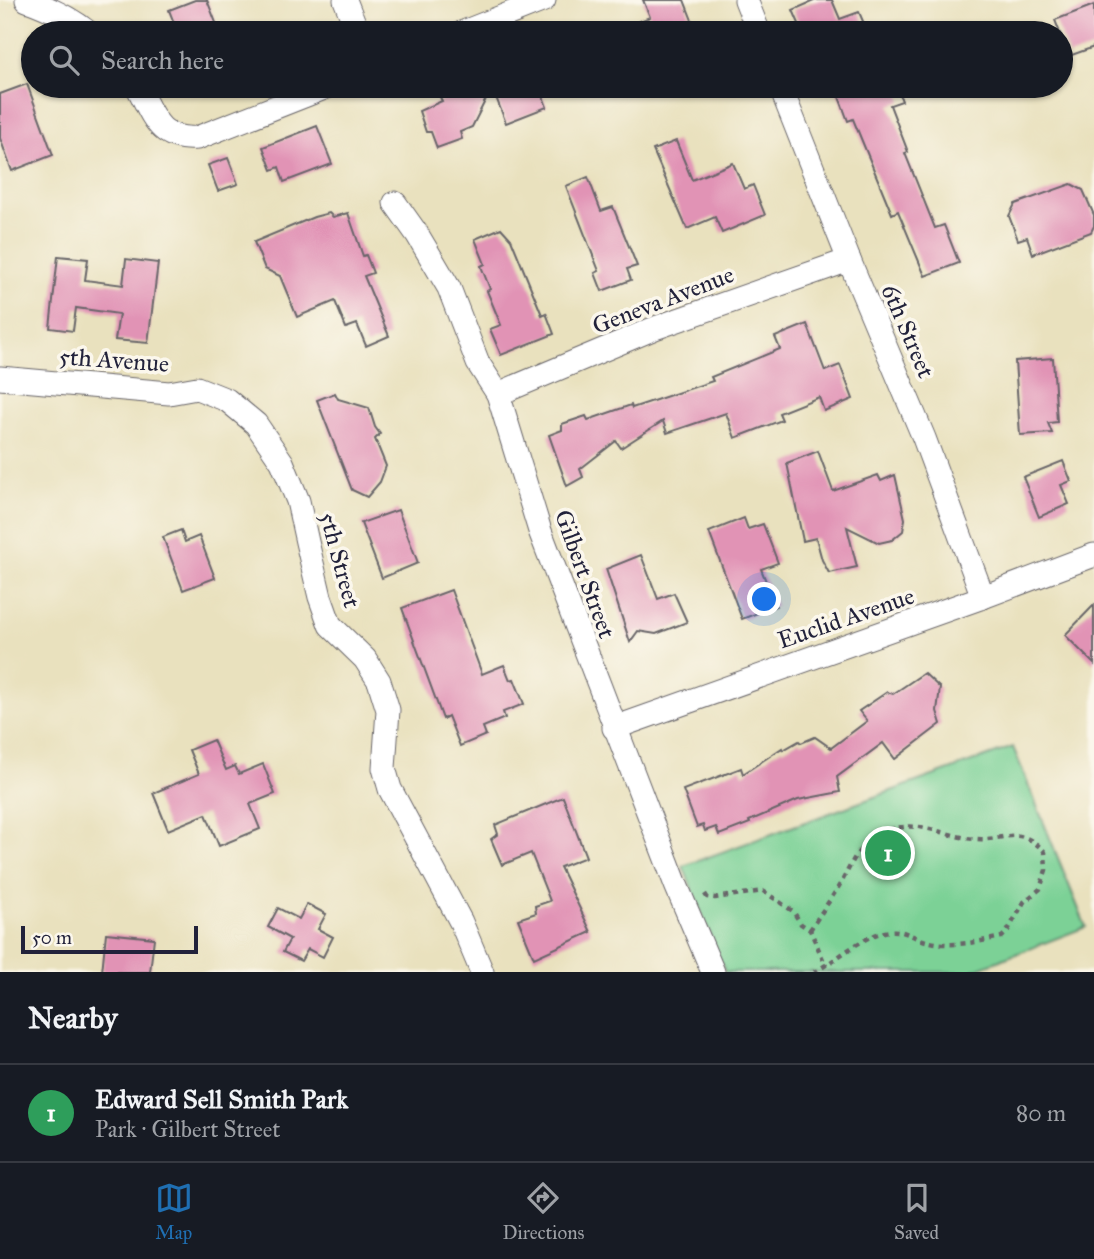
<!DOCTYPE html>
<html lang="en">
<head>
<meta charset="utf-8">
<style>
	:root { --surface:#171b24; --page:#242831; --text:#f1f3f6; --muted:#9ea1a6; --line:#363941; --accent:#1f6fb2 }
	body { margin:0; font-family:"IM FELL Great Primer",serif; background:var(--page); color:var(--text) }
	.scale { position:absolute; left:21px; bottom:18px; width:177px; box-sizing:border-box; padding-left:7px; border:4px solid #22223b; border-top:0; font-size:19px; line-height:24px; white-space:nowrap; color:#22223b; -webkit-text-stroke:5px #fbf7ec; paint-order:stroke }
	.you { position:absolute; left:765px; top:600px; width:24px; height:24px; margin:-18px; border:5px solid #fff; border-radius:50%; background:#1a73e8; box-shadow:0 0 0 10px #1a73e833 }
	.badge { display:grid; place-items:center; width:46px; height:46px; border-radius:50%; background:var(--accent); color:#fff; font-size:23px; font-weight:700 }
	.pin { position:absolute; translate:-50% -50%; border:4px solid #fff; box-shadow:0 2px 7px #0006 }
	.list { margin:0; padding:0; list-style:none }
	h2 { display:flex; justify-content:space-between; align-items:center; height:91px; margin:0; padding:0 28px; font-size:30px }
	h2 small { font-size:23px; font-weight:400; color:var(--muted) }
	.list li { display:grid; grid-template-columns:46px 1fr auto; gap:21px; align-items:center; box-sizing:border-box; height:98px; padding:0 28px; border-top:2px solid var(--line) }
	.list b { display:block; font-size:26px; white-space:nowrap }
	.list p { margin:0; font-size:23px; white-space:nowrap; color:var(--muted) }
	.list em { font-size:23px; font-style:normal; color:var(--muted) }
	.icon { flex:none; width:38px; height:38px; fill:none; stroke:currentColor; stroke-width:2; stroke-linecap:round; stroke-linejoin:round }
	.map { position:relative; flex:none; width:1094px; height:972px; overflow:hidden }
	.search { position:absolute; background:var(--surface); box-shadow:0 2px 5px #0004; left:21px; right:21px; top:21px; height:77px; display:flex; align-items:center; gap:18px; box-sizing:border-box; padding:0 24px; border-radius:38px; color:var(--muted); font-size:26px }
	.sheet { height:189px; background:var(--surface) }
	nav { display:flex; justify-content:space-around; align-items:center; box-sizing:border-box; height:98px; border-top:2px solid var(--line); background:var(--surface); font-size:19px; color:var(--muted) }
	nav a { display:grid; justify-items:center; gap:4px }
	nav .on { color:var(--accent) }
	.map>svg:first-child { display:block }
	.green { fill:#7bd196; stroke:#4e7a68; stroke-width:2 }
	.building { fill:#e193b5 }
	.lines { fill:none; stroke-linecap:round; stroke-linejoin:round }
	.street-casing { stroke:#686569; stroke-width:25 }
	.path { stroke:#686569; stroke-width:4.5; stroke-dasharray:5 5; stroke-linecap:butt }
	.street { stroke:#fff; stroke-width:23 }
	.labels { text-anchor:middle; stroke-width:7; stroke-linejoin:round; paint-order:stroke }
	.street-label { font-size:24px; fill:#22223b; stroke:#fbf7ec }
</style>
</head>
<body>
<div class="map">
<svg width="1094" height="972" viewBox="0 0 1094 972">
	<rect width="100%" height="100%" fill="#fbf7ec"/>
	<filter id="ink" filterUnits="userSpaceOnUse"><feTurbulence type="fractalNoise" baseFrequency=".0143" numOctaves="2"/><feDisplacementMap in="SourceGraphic" scale="14" xChannelSelector="R" yChannelSelector="G"/><feConvolveMatrix kernelMatrix="1 2 1 2 8 2 1 2 1" color-interpolation-filters="sRGB"/></filter>
	<filter id="wash" filterUnits="userSpaceOnUse"><feTurbulence type="fractalNoise" baseFrequency=".00686" numOctaves="4" result="noise"/><feDisplacementMap in="SourceGraphic" scale="28" xChannelSelector="R" yChannelSelector="G"/><feGaussianBlur stdDeviation="1.57" result="paint"/><feColorMatrix in="noise" values="0 0 0 0 0 0 0 0 0 0 0 0 0 0 0 0 0 1.4 0 .05"/><feComposite in="paint" operator="in"/></filter>
	<g filter="url(#wash)">
		<rect width="100%" height="100%" fill="#e9e1be"/>
		<polygon class="green" points="1013,747 1086,927 969,972 725,972 683,866"/>
		<g id="blocks">
			<g class="building">
				<polygon points="195,0 207,0 220,33 178,33 169,10"/>
				<polygon points="643,0 684,0 697,33 612,33 612,32 650,17"/>
				<polygon points="816,0 832,0 840,19 859,12 868,33 803,33 793,10"/>
				<polygon points="1094,5 1094,47 1069,56 1055,20"/>
				<polygon points="27,84 53,155 12,171 0,138 0,94"/>
				<polygon points="464,86 539,86 547,107 506,123 492,87 472,127 460,132 462,139 437,148 431,132 426,132 419,111 442,101 439,95"/>
				<polygon points="835,86 896,86 902,101 890,105 908,152 905,153 935,228 944,225 959,263 925,276 898,211 892,214 853,119 848,121"/>
				<polygon points="317,126 332,164 284,182 279,167 272,170 263,147"/>
				<polygon points="676,141 692,180 733,163 744,189 753,185 765,215 722,233 715,217 687,229 653,150"/>
				<polygon points="228,158 238,184 218,191 208,165"/>
				<polygon points="588,177 601,211 613,207 637,266 627,269 631,280 602,291 595,273 599,271 566,186"/>
				<polygon points="1071,184 1083,190 1094,215 1094,226 1091,232 1033,254 1027,237 1018,240 1009,216 1015,204"/>
				<polygon points="329,213 333,217 348,213 363,256 366,255 373,273 364,276 389,336 366,346 357,324 346,328 335,301 297,317 280,276 265,269 254,242 314,217"/>
				<polygon points="501,228 511,239 542,315 546,313 554,334 501,355 490,329 501,325 487,291 490,289 481,266 485,264 475,239"/>
				<polygon points="58,256 88,259 85,280 123,285 126,259 158,263 148,343 115,340 119,314 76,308 73,331 50,328"/>
				<polygon points="807,324 825,371 840,365 853,399 824,411 819,397 779,413 782,420 735,438 726,413 667,433 663,421 621,448 616,441 580,469 583,477 567,486 549,435 562,430 562,424 586,416 588,420 631,405 632,408 713,381 711,377 780,349 775,337"/>
				<polygon points="1053,358 1057,422 1048,423 1052,433 1020,435 1015,361"/>
				<polygon points="335,393 338,399 369,408 375,427 380,434 375,439 386,466 380,482 367,497 352,490 317,400"/>
				<polygon points="818,451 833,491 878,475 881,481 895,475 905,519 903,531 892,540 879,543 847,527 857,567 829,573 822,560 816,538 803,541 787,463"/>
				<polygon points="1063,461 1071,481 1061,485 1069,504 1039,517 1023,477"/>
				<polygon points="398,510 418,563 382,578 361,523"/>
				<polygon points="744,518 748,529 763,524 778,563 761,569 776,606 742,619 709,532"/>
				<polygon points="181,530 185,542 199,536 215,578 183,590 163,537"/>
				<polygon points="641,555 658,599 674,593 687,622 656,634 638,631 630,642 606,569"/>
				<polygon points="451,590 482,674 504,665 510,680 514,679 524,704 503,712 505,718 483,727 486,735 460,746 448,716 443,719 402,608"/>
				<polygon points="1094,605 1094,664 1065,635"/>
				<polygon points="924,673 940,688 937,711 941,724 895,759 883,743 837,777 840,792 798,800 749,821 750,823 719,835 716,827 705,831 703,825 697,827 683,790 741,768 743,774 782,748 783,750 799,741 801,743 815,737 831,748 867,721 859,711 887,692 893,694"/>
				<polygon points="213,740 226,770 235,766 239,774 263,764 275,794 250,804 260,829 219,846 206,814 168,830 153,793 199,774 189,750"/>
				<polygon points="563,797 586,857 560,867 591,932 534,958 518,919 536,913 535,906 550,901 531,853 502,865 491,839 498,834 495,825"/>
				<polygon points="307,904 326,914 318,929 333,937 323,957 308,949 301,961 283,952 290,939 268,927 278,908 299,919"/>
				<polygon points="106,933 154,938 150,972 102,972"/>
			</g>
		</g>
	</g>
	<g filter="url(#ink)">
		<use href="#blocks" fill-opacity="0" stroke="#686569" stroke-width="2"/>
		<g class="lines">
			<defs>
				<g id="street">
					<path d="M27 0C49 8 71 18 89 33"/>
					<polyline points="345,0 358,33"/>
					<polyline points="746,0 759,33"/>
					<polyline points="461,33 544,0"/>
					<path d="M137 86C153 115 158 141 197 138L329 86"/>
					<polyline points="780,86 849,260 924,438 983,597"/>
					<polyline points="395,203 417,234 449,288 478,363 498,394 540,531 676,885 713,972"/>
					<polyline points="0,378 169,393 197,388 227,400 256,424 282,462 298,501 307,542 320,597 330,625 365,659 379,681 388,710 384,768 390,789 461,922 482,972"/>
					<polyline points="498,394 655,328 849,260"/>
					<polyline points="614,728 983,597 1094,555"/>
				</g>
			</defs>
			<use href="#street" class="street-casing"/>
			<g class="path">
				<polyline points="705,894 707,897 715,898 763,891 793,911 801,924 810,930 826,966"/>
				<path d="M810 930C820 914 832 898 842 881 848 871 853 858 861 849 872 838 887 828 903 827 928 824 952 838 976 839 1008 841 1018 824 1045 852L1046 870 1040 889 1024 902 1007 932 1002 937C976 942 952 948 926 941 914 938 903 929 890 931 862 935 839 959 814 972"/>
			</g>
			<use href="#street" class="street"/>
		</g>
	</g>
	<g class="labels">
		<g class="street-label">
			<text transform="translate(663 300) rotate(-21)" y="8">Geneva Avenue</text>
			<text transform="translate(908 331) rotate(67)" y="8">6th Street</text>
			<text transform="translate(114 360) rotate(4)" y="8">5th Avenue</text>
			<text transform="translate(340 560) rotate(75)" y="8">5th Street</text>
			<text transform="translate(585 574) rotate(70)" y="8">Gilbert Street</text>
			<text transform="translate(846 618) rotate(-19)" y="8">Euclid Avenue</text>
		</g>
	</g>
</svg>
<div class="scale">50 m</div>
<div class="you"></div>
<div class="pin badge" style="left:888px;top:853px;background:#2e9e5b">1</div>
<div class="search"><svg class="icon" aria-label="search" viewBox="0 0 24 24"><circle cx="10" cy="10" r="6"/><path d="M15 15l6 6"/></svg>Search here</div>
</div>
<section class="sheet">
<h2>Nearby<small></small></h2>
<ul class="list">
<li><span class="badge" style="background:#2e9e5b">1</span><div><b>Edward Sell Smith Park</b><p>Park · Gilbert Street</p></div><em>80 m</em></li>
</ul>
</section>
<nav>
<a class="on"><svg class="icon" aria-label="map" viewBox="0 0 24 24"><path d="M3 6l6-2 6 2 6-2v14l-6 2-6-2-6 2zM9 4v14M15 6v14"/></svg>Map</a>
<a><svg class="icon" aria-label="directions" viewBox="0 0 24 24"><path d="M12 3l9 9-9 9-9-9zM9 14v-3h6M13 9l2 2-2 2"/></svg>Directions</a>
<a><svg class="icon" aria-label="saved" viewBox="0 0 24 24"><path d="M7 4h10v16l-5-4-5 4z"/></svg>Saved</a>
</nav>
</body>
</html>
